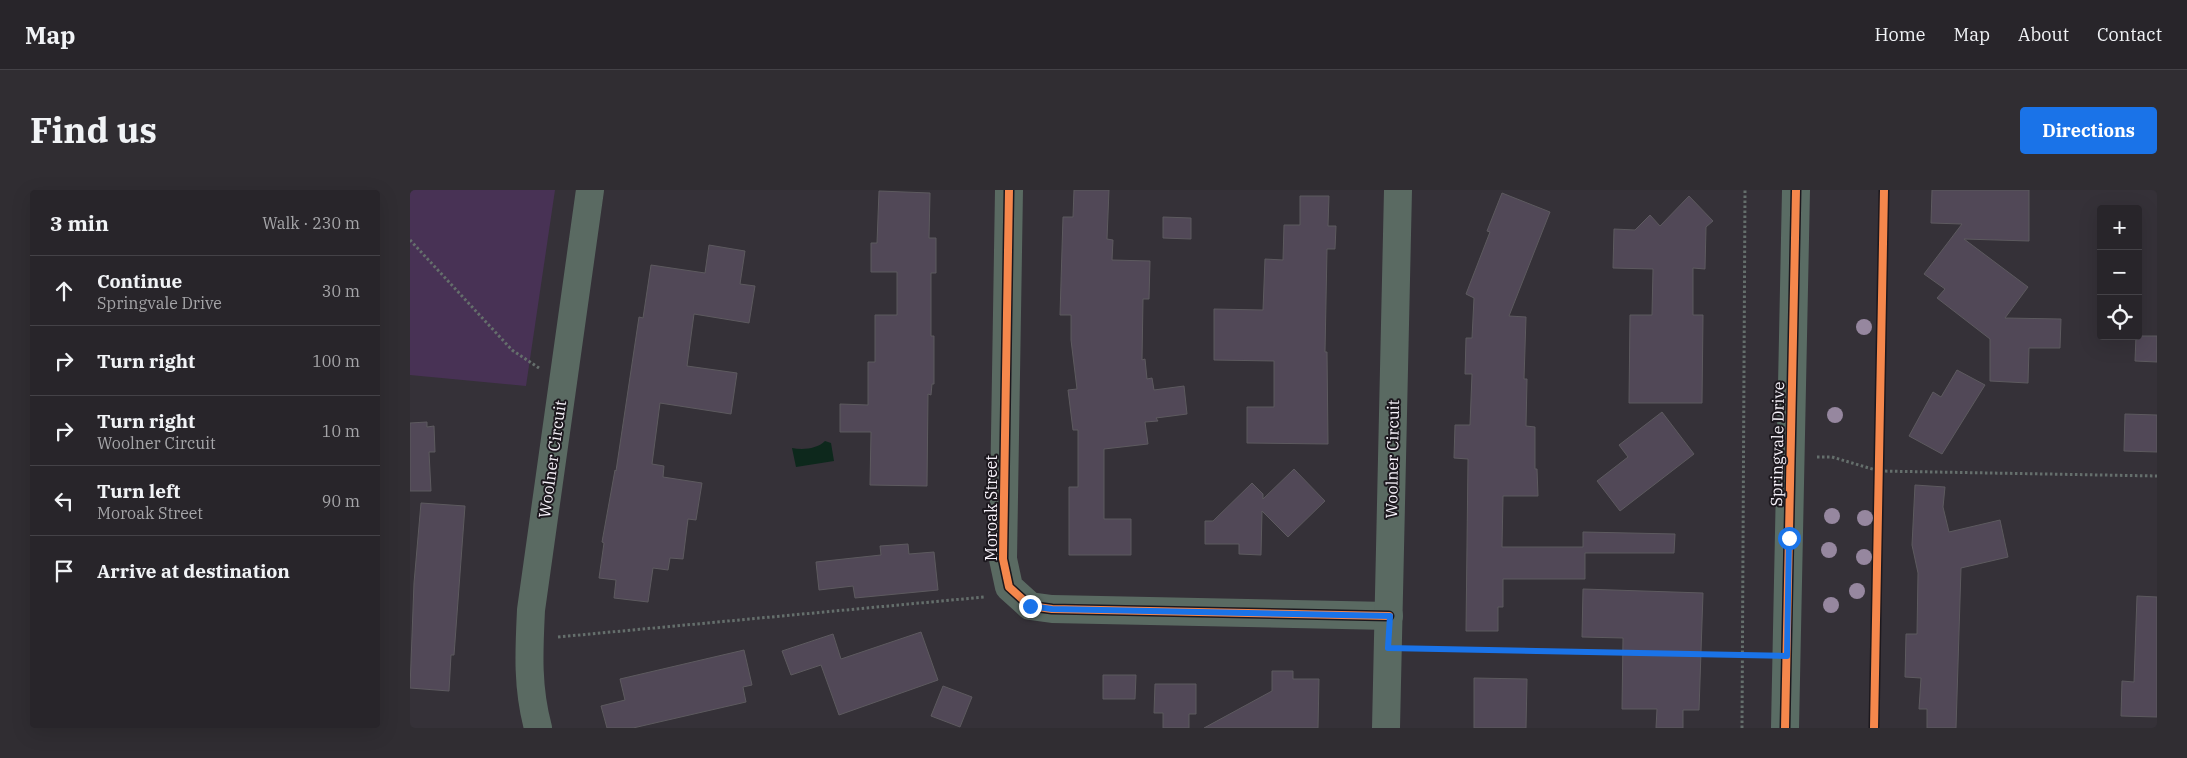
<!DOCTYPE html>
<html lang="en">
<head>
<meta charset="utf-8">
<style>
	:root { --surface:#28252a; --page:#302d32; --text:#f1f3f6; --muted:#a5a5a8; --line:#444247; --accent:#1a73e8 }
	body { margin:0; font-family:"IBM Plex Serif",serif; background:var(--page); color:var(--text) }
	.controls { position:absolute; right:15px; top:15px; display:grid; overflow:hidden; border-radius:5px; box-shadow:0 5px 20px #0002 }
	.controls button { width:45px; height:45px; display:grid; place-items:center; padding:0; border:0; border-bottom:1px solid var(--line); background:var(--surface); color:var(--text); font:25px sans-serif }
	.stop { position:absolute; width:15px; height:15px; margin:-11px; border:4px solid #1a73e8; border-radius:50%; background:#fff }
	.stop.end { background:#1a73e8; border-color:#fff; box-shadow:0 1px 5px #0008 }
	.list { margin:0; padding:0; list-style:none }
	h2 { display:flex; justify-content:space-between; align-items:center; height:65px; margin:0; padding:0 20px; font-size:21px }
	h2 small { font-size:16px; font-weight:400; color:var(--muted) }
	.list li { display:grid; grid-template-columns:32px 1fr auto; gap:15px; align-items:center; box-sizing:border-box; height:70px; padding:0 20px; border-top:1px solid var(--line) }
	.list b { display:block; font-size:19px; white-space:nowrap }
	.list p { margin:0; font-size:16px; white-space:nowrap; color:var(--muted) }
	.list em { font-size:16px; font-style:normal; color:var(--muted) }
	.icon { flex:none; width:28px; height:28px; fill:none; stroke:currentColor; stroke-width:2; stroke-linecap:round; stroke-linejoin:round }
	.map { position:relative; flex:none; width:1747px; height:538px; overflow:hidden; border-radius:5px }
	header { display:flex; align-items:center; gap:30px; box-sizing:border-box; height:70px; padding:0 25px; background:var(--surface); border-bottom:1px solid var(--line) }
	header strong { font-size:24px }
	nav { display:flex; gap:28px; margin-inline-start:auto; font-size:18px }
	.intro { display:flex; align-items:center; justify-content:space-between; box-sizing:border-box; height:120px; padding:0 30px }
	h1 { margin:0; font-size:35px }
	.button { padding:12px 22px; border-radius:5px; background:var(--accent); color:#fff; font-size:18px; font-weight:700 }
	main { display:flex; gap:30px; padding:0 30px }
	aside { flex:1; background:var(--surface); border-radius:5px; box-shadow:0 5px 20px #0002 }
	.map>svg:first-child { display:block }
	.green { fill:#483255 }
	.water { fill:#0d281c }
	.building { fill:#514857; stroke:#5d5a5f }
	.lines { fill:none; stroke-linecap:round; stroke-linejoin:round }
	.path { stroke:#656f6c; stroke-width:3; stroke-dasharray:2.5 2.5; stroke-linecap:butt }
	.street { stroke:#5a6a62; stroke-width:28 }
	.secondary { stroke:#5a6c64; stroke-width:28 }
	.cycleway-casing { stroke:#1c181e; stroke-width:11 }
	.cycleway { stroke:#f5874c; stroke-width:8 }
	.tree { fill:#96879f }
	.route { stroke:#1a73e8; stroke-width:6 }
	.labels { text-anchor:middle; stroke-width:4; stroke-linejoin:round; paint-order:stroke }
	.street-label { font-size:16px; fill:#f8f3fb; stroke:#1c181e }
</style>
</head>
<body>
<header>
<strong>Map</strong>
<nav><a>Home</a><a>Map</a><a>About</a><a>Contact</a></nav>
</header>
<div class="intro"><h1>Find us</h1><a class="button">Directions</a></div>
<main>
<aside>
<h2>3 min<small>Walk · 230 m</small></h2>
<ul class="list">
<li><svg class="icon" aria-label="ahead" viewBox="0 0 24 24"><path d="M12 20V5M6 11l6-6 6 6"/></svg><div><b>Continue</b><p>Springvale Drive</p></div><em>30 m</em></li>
<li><svg class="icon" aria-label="right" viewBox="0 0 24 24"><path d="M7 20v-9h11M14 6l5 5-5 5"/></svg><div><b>Turn right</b></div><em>100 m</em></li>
<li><svg class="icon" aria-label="right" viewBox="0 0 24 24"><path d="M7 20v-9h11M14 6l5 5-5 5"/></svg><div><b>Turn right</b><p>Woolner Circuit</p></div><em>10 m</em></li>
<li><svg class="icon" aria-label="left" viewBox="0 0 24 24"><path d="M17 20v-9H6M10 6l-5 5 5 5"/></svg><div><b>Turn left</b><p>Moroak Street</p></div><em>90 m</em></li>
<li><svg class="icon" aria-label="arrive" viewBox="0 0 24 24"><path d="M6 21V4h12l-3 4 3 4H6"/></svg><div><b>Arrive at destination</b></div></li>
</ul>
</aside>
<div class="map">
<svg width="1747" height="538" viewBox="0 0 1747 538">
	<rect width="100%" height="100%" fill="#353138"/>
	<polygon class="green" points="0,0 145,0 116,196 0,185"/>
	<path class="water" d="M415 251 421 253 424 271 386 277 382 258C393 260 407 259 415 251Z"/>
	<g class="building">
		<polygon points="664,0 699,0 697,49 703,50 702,70 740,71 739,109 733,109 732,170 735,169 737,189 742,188 744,200 774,196 777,224 746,228 748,231 735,232 738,254 694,259 694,329 721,329 721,365 659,365 659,297 668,297 668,240 663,240 658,200 667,199 661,150 661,125 650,125 653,27 663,27"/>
		<polygon points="1522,0 1619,0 1619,51 1554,49 1618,97 1595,128 1651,129 1650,158 1619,158 1618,193 1580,191 1580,149 1527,108 1535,99 1514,84 1552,34 1521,33"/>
		<polygon points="469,1 520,3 519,48 526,48 526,83 521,83 521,146 524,146 524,194 522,194 521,205 518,204 517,296 460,295 461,242 430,242 430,214 458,215 458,172 465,172 465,125 487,125 487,82 461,82 461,53 467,53"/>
		<polygon points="1092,3 1140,22 1099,126 1116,127 1114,189 1117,189 1116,236 1125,237 1125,279 1127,279 1128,306 1093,306 1092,357 1173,357 1173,342 1265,344 1264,363 1175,363 1175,389 1093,389 1093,417 1088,417 1088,441 1056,441 1058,269 1044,268 1045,235 1060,235 1062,184 1055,184 1056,148 1062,148 1064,108 1056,104 1080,42 1077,41"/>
		<polygon points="890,6 919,6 918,36 926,36 925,59 917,59 915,162 917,162 918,254 837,253 837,217 864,217 864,171 804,170 804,119 853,120 855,69 873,70 874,35 890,35"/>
		<polygon points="1279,6 1303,31 1296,37 1295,79 1283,78 1283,125 1293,125 1292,213 1219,213 1220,125 1242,125 1243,79 1203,78 1204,39 1225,40 1240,25 1250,36"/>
		<polygon points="753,27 781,28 781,49 753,48"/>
		<polygon points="299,55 335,61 330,94 345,96 339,133 284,124 277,176 327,183 321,224 250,213 242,274 254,276 253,287 292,293 286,330 278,329 273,369 260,368 258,380 243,378 238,412 204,408 206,390 189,388 194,353 192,352 205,280 206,281 229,127 233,128 241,75 295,83"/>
		<polygon points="1726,146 1747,146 1747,172 1725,171"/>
		<polygon points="1547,180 1575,195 1532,264 1499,246 1523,202 1531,207"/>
		<polygon points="1252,222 1284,264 1210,321 1187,291 1218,267 1209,255"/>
		<polygon points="1715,224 1747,225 1747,262 1714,261"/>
		<polygon points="17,232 17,237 24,236 25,262 19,262 21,301 0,301 0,233"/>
		<polygon points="884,279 915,311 878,347 852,321 851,365 829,364 829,354 795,354 795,331 803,331 842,293 853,304 853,309"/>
		<polygon points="1505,295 1535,297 1533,317 1539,342 1590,330 1598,367 1551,378 1546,538 1517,538 1517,519 1509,519 1511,488 1495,487 1496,444 1507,444 1508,383 1502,355"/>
		<polygon points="11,313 55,316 44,465 41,465 39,501 0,498 4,393"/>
		<polygon points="498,354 499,364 524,362 528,400 445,408 443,396 409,400 406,372 471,365 470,356"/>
		<polygon points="1173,399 1293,403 1289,520 1273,520 1273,538 1246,538 1247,519 1212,519 1213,448 1172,447"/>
		<polygon points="1727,406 1747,407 1747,527 1711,526 1712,491 1724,492"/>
		<polygon points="511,442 528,490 429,525 411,475 381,485 372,461 423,444 431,469"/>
		<polygon points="334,460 342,495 333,497 336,512 223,538 197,538 191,516 215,510 210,489"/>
		<polygon points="862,481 883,481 883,489 909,489 908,538 794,538 862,501"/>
		<polygon points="693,485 726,485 725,509 693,509"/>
		<polygon points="1064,488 1117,489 1116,538 1064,538"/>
		<polygon points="745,494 786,494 786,524 779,524 779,538 753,538 753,523 744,523"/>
		<polygon points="533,496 562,507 550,537 521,526"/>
	</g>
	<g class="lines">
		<g class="path">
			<polyline points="0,50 102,160 129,178"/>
			<polyline points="1407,267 1422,267 1469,281 1747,286"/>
			<polyline points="148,447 574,407"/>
			<polyline points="1005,459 1349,466"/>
			<polyline points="1332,538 1335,0"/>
		</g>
		<g class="street">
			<polyline points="599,0 593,369 599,397 620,416 642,419 979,426"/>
			<path d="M128 538C117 497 119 461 121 420L180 0"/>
			<polyline points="976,538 988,0"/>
		</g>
		<polyline class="secondary" points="1375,538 1386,0"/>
		<defs>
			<g id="cycleway">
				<polyline points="599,0 593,369 599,397 620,416 642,419 979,426"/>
				<polyline points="1375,538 1386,0"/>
				<polyline points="1464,538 1474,0"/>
			</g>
		</defs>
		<use href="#cycleway" class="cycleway-casing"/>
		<use href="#cycleway" class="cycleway"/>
	</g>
	<g class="tree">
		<circle cx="1454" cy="137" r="8"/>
		<circle cx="1425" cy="225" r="8"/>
		<circle cx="1422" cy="326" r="8"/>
		<circle cx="1455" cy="328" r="8"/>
		<circle cx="1419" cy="360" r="8"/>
		<circle cx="1454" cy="367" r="8"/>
		<circle cx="1447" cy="401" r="8"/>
		<circle cx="1421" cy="415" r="8"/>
	</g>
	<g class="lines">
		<polyline class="route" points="620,416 642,419 980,426 978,458 1377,466 1379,348"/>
	</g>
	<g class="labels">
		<g class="street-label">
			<text transform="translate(1367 254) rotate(-89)" y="6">Springvale Drive</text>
			<text transform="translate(142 269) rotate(-82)" y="6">Woolner Circuit</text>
			<text transform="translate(982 269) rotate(-89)" y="6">Woolner Circuit</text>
			<text transform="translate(581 318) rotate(-90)" y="6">Moroak Street</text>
		</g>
	</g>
</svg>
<div class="controls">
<button>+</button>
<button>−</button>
<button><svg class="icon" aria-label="locate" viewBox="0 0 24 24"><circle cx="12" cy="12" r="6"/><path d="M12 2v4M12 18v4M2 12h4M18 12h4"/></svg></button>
</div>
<div class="stop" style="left:1379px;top:348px"></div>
<div class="stop end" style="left:620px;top:416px"></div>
</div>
</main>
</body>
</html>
